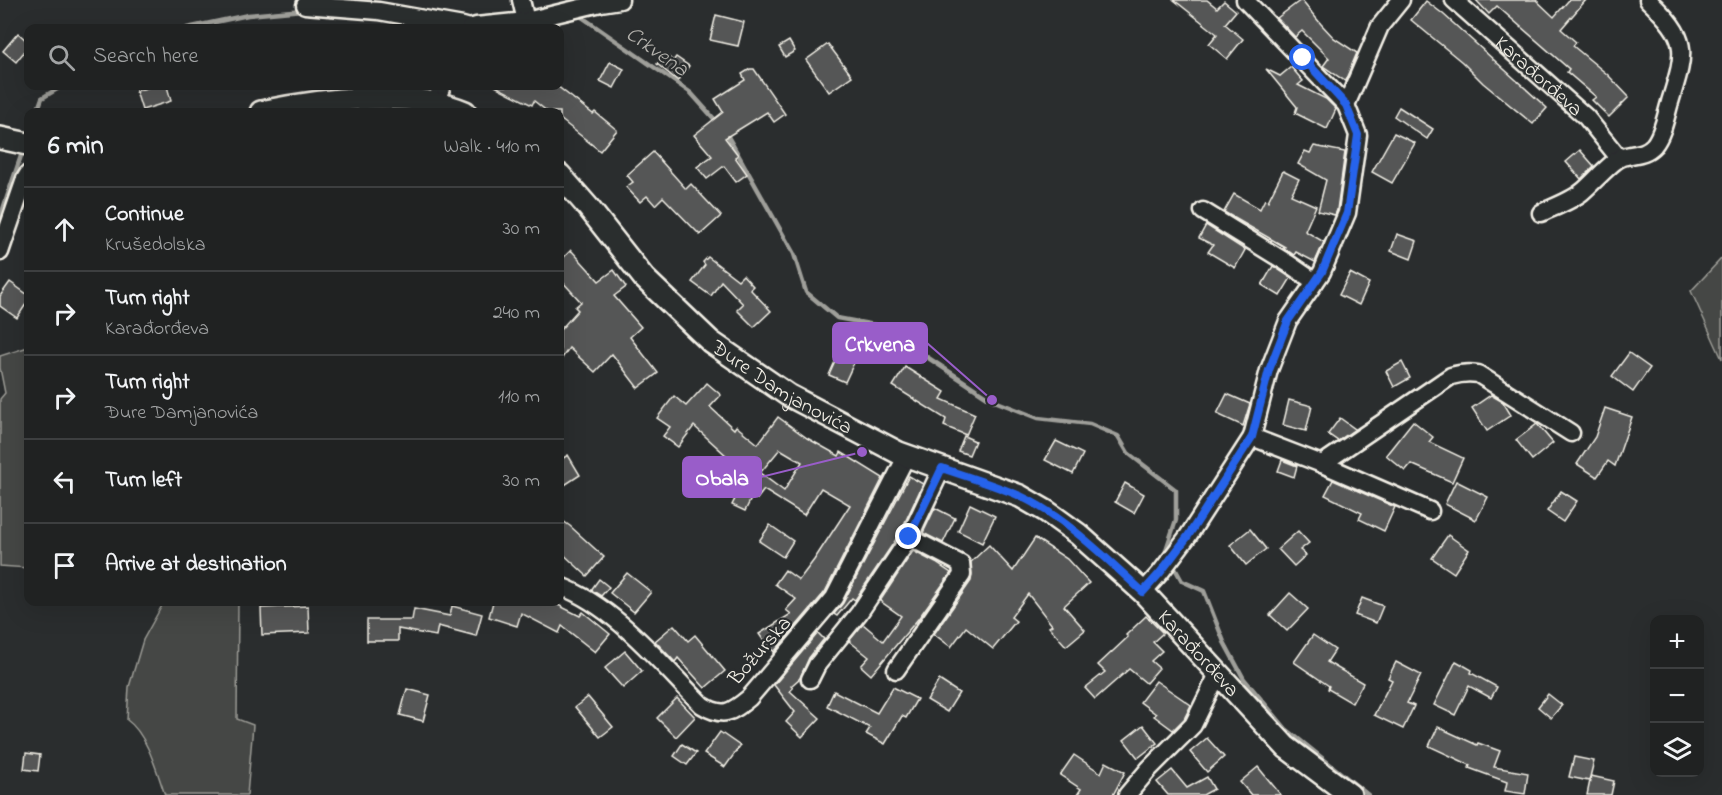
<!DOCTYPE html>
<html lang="en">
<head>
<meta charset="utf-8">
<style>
	:root { --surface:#202222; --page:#282a2a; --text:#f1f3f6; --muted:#a2a4a5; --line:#3d3f40 }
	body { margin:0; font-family:"Indie Flower",sans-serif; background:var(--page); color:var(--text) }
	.controls { position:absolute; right:18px; bottom:18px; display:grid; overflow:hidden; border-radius:12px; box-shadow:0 6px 24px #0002 }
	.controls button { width:54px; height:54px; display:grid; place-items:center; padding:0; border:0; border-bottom:2px solid var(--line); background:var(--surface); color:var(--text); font:30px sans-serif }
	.stop { position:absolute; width:18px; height:18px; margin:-14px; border:4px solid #2563eb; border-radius:50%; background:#fff }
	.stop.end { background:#2563eb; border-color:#fff; box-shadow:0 2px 6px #0008 }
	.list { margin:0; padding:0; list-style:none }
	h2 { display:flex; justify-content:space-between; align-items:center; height:78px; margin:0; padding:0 24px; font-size:26px }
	h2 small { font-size:20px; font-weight:400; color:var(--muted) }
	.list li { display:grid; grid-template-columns:39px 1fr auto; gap:18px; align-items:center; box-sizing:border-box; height:84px; padding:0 24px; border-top:2px solid var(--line) }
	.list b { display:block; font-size:22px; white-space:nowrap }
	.list p { margin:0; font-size:20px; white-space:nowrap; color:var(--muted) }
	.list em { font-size:20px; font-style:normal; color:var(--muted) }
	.icon { flex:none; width:33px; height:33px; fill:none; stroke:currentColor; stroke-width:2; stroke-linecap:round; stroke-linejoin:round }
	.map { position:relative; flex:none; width:1722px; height:795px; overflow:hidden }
	.search { position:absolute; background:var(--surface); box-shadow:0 6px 24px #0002; left:24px; top:24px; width:540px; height:66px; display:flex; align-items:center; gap:15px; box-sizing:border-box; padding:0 21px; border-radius:12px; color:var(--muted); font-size:22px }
	.panel { position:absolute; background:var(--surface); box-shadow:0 6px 24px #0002; left:24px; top:108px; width:540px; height:498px; border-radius:12px }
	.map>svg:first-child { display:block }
	.green { fill:#444645; stroke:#9c9c96; stroke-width:1.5 }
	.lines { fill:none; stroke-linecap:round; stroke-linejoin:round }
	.stream { stroke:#9f9f9a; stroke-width:4.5 }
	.building { fill:#555756; stroke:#f4f1e8; stroke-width:1.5; fill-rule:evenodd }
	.minor-casing { stroke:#f4f1e8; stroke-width:21 }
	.major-casing { stroke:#f4f1e8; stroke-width:26 }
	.minor { stroke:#2a2d2e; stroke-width:16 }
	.major { stroke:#2a2d2e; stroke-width:21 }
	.route { stroke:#2563eb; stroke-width:8 }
	.labels { text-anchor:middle; stroke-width:4.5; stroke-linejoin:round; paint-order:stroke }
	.street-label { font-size:21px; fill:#f4f1e8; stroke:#2a2d2e }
	.water-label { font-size:22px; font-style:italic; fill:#b5b3ae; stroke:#2a2d2e }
	.leader { fill:none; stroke:#995dc9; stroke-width:2 }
	.callout-dot { fill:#995dc9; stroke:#2a2d2e; stroke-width:2 }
	.callout { fill:#995dc9; stroke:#995dc9; stroke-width:2 }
	.callout-label { font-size:22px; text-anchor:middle; font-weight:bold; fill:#fff }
</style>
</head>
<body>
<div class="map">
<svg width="1722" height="795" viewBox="0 0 1722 795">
	<rect width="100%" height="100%" fill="#2a2d2e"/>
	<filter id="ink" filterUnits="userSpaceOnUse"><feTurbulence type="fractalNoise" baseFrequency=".0167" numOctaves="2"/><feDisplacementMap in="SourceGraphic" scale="12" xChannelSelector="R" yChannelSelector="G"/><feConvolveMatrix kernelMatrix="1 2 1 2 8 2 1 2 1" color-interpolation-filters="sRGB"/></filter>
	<g filter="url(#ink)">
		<g class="green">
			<polygon points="1722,258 1722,359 1691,291"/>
			<polygon points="28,347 28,568 0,566 0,399 5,393 0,368 0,356"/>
			<path d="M164 602H238L237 719 253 725 247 795H165C157 772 147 734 127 720L129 687 143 640Z"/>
		</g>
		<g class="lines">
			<g class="stream">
				<polyline points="577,16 579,15 691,93 717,122"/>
				<polyline points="187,28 248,15 303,10"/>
				<polyline points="534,28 554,22"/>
				<polyline points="37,112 42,98 62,86"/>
				<polyline points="726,133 794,254 806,292 837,318 880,326 992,400 1038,418 1090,424 1118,436 1128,453 1176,490 1176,520 1166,550 1168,555"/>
				<polyline points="0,218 23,150"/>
				<polyline points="1172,563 1182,581 1204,591 1224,642 1244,679 1286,729 1368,795"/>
			</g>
		</g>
		<g class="building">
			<polygon points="1174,0 1207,0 1217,8 1224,1 1236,11 1225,24 1243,39 1227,59 1209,44 1217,34"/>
			<polygon points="1301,0 1321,24 1334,38 1357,53 1345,81 1323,66 1329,58 1302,31 1295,37 1277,18"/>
			<polygon points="1476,0 1536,0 1554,17 1569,0 1586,0 1561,29 1576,42 1573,46 1608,75 1629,97 1609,117 1592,100 1596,97 1567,72 1569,69 1497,6 1489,14"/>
			<polygon points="1426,1 1443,14 1547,108 1533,124 1483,83 1462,62 1411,20"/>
			<polygon points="716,15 744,22 738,46 710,40"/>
			<polygon points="18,33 28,42 28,47 16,62 3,51"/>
			<polygon points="789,41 795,51 785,57 779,47"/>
			<polygon points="828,44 852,76 829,92 806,60"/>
			<polygon points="665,54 673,61 676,57 689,66 678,81 657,64"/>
			<polygon points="610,62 624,69 614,88 600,81"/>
			<polygon points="1291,67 1303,81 1298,85 1326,99 1336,109 1327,129 1295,113 1297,107 1266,69 1280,76"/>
			<polygon points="750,69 754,69 785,114 774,122 767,112 725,138 738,155 735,157 747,174 736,182 724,166 707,179 697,167 712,156 694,135 723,112 715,99 745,80 742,74"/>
			<polygon points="153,86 167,86 171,101 142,110 136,91"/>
			<polygon points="495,86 557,86 593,114 595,112 617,130 600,151 560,119 560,112 548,112 534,101 532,105"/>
			<polygon points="1399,107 1433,129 1427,139 1394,116"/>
			<polygon points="1394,133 1415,143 1392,183 1372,172"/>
			<polygon points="1314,146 1345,152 1337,210 1335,215 1318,211 1326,180 1298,164 1305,151 1310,153"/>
			<polygon points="1580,150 1594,166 1581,179 1566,162"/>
			<polygon points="653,152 686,189 691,184 721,216 700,235 663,197 655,205 647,196 640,202 626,187 633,182 627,175"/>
			<polygon points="1283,171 1299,179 1291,195 1316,206 1305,231 1324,242 1315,262 1296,252 1294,255 1284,248 1285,247 1224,212 1234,194 1260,209 1265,199 1268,201"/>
			<polygon points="1206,225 1245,250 1235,268 1208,252 1213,245 1199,238"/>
			<polygon points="1397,234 1417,241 1411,259 1391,251"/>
			<polygon points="571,250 599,281 614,270 626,287 614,296 641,327 630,337 658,373 638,388 612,354 595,372 569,348 560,361 560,330 578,310 575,307 581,302 560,279 560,261"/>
			<polygon points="708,257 738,280 743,275 753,286 750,289 771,311 754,327 737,310 743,304 721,281 711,296 692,282 705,265 703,262"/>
			<polygon points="1273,266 1291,278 1280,296 1262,285"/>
			<polygon points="1350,273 1369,283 1359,305 1339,295"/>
			<polygon points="10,282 28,295 28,301 17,318 0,306 0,296"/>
			<polygon points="842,346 858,354 845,382 829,375"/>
			<polygon points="1629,353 1650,368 1633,392 1612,376"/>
			<polygon points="1402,362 1410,378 1394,387 1386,371"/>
			<polygon points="905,367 945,392 941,399 975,414 966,435 944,426 946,419 893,386"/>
			<path d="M707 383 721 395 710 407 734 429 736 426 758 444 778 417 807 438 839 456 841 452 883 478 825 592 774 652 772 649 770 650 759 634 791 614 786 610 796 599 775 584 785 570 799 580 814 560 850 505 821 488 804 515 764 490 757 499 753 495 745 511 732 505 737 495 715 480 729 458 694 426 678 447 663 436 670 427 657 418 674 396 686 406ZM780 449 802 462 784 491 760 473Z"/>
			<polygon points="1227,394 1250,404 1243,426 1217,414"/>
			<polygon points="1491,395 1503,402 1511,415 1487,431 1472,408"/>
			<polygon points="1289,400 1312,406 1306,431 1283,425"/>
			<polygon points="1605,408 1632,417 1615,466 1608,461 1597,477 1577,464 1595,437"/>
			<polygon points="1340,418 1355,429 1338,441 1328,434"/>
			<polygon points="1413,421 1433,437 1429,442 1463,458 1452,482 1411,464 1405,471 1386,455"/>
			<polygon points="1537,424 1553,443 1532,460 1516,440"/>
			<polygon points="964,436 975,441 969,455 958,451"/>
			<polygon points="1056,441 1083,454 1073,474 1045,460"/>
			<polygon points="568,455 580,475 560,488 560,460"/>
			<polygon points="1282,460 1297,466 1294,477 1278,471"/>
			<polygon points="909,476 923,484 899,535 855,600 852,598 837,616 834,614 843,603"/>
			<polygon points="1333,480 1395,507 1384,531 1359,519 1362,513 1325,495"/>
			<polygon points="1456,481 1488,497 1476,520 1445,504"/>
			<polygon points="1125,483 1144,494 1134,513 1115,502"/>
			<polygon points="1561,491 1577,501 1563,522 1547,511"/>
			<polygon points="970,504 995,516 982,543 958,531"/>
			<polygon points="935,508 955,518 943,543 923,533"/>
			<polygon points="560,519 570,526 604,557 587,576 560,551"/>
			<polygon points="770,525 793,541 783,557 759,541"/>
			<polygon points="1250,529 1266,549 1246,565 1230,545"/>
			<polygon points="1298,531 1309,543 1300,550 1306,555 1294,566 1278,549"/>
			<polygon points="1448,535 1469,550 1454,573 1432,558"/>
			<polygon points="1035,538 1067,559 1089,583 1064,606 1085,630 1066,646 1049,627 1052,625 1028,594 1011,617 1016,621 993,649 966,627 951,647 934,634 971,581 972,574 971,562 989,545 1013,571"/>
			<polygon points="913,551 936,563 951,573 918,619 871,675 861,666 869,657 849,641 863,624 883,641 901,616 880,601"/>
			<polygon points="627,573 651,592 634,612 610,593"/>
			<polygon points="599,579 609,587 601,596 591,590"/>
			<polygon points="1290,593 1308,609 1287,631 1270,615"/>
			<polygon points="1362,598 1383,606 1376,623 1355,615"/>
			<polygon points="493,602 552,602 580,616 583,612 610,634 595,652 562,626 559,633 521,613 517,626 489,617"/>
			<polygon points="308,606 309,633 262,635 261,608"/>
			<polygon points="452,606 482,614 476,636 438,626 436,636 398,629 398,641 367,641 367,620 412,620 414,609 450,616"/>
			<polygon points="1146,616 1163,633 1153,642 1162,651 1151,661 1159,668 1146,683 1129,669 1095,699 1085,688 1105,672 1098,665 1128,637 1126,635"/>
			<polygon points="674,625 688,641 695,635 725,671 705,688 678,658 675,662 655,641"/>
			<polygon points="818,633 824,639 809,658 800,678 791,686 793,688 790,691 820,718 802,737 786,722 795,712 774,685"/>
			<polygon points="1313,635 1335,650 1327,662 1363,683 1352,703 1328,689 1329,686 1294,662"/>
			<polygon points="625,651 642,671 623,688 605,668"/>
			<polygon points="1456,661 1472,670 1471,673 1497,687 1491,698 1469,686 1455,715 1434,705"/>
			<polygon points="1396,662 1421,675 1407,703 1414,706 1403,729 1374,715 1392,680 1388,678"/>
			<polygon points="939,680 959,693 947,712 927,700"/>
			<polygon points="1156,681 1191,705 1184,719 1173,730 1154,716 1156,714 1140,702"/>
			<polygon points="893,687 917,699 906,718 902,716 885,744 866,734 870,728 827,706 834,691 877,713"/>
			<polygon points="407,689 430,695 423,721 400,715"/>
			<polygon points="1548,694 1562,705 1551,718 1538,707"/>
			<polygon points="588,697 613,727 600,737 575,707"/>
			<polygon points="677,698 695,717 676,737 657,718"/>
			<polygon points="1143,725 1157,743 1138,758 1124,740"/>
			<polygon points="1438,727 1477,745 1478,743 1500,751 1494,767 1528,773 1525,794 1505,791 1507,782 1469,768 1470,765 1429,746"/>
			<polygon points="720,732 740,746 725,767 704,754"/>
			<polygon points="1207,738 1224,757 1207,772 1190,752"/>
			<polygon points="682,744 696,753 687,765 674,756"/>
			<polygon points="26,753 40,755 38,771 24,769"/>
			<polygon points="1074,755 1101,773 1106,762 1125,772 1113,795 1077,795 1081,789 1060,775"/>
			<polygon points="1574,757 1594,761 1589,781 1569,777"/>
			<polygon points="1258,767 1281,795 1251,795 1240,782"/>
			<polygon points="1172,770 1187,788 1207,777 1214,789 1203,795 1168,795 1157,782"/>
			<polygon points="1591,776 1614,781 1611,795 1587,795"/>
		</g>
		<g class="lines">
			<defs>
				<g id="minor">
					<polyline points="521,0 526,21"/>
					<polyline points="1245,0 1346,105"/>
					<path id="s1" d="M1454 0 1586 117 1619 158"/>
					<polyline points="305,5 379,11 463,26 470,28"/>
					<polyline points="470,28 476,26 526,21 601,3 620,0"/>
					<polyline points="435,103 442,86"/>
					<polyline points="1203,211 1289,264 1315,282"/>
					<path d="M1541 213C1554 207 1571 201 1582 192 1592 184 1610 163 1620 158 1632 153 1644 156 1654 145 1663 134 1666 115 1670 102 1686 50 1690 40 1648 0"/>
					<polyline points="0,252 25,179 28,174"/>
					<polyline points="1252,437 1322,464 1430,511"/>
					<path d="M1322 464 1451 376C1461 373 1468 372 1478 374L1571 433"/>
					<path d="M560 586C616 607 660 663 702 705 723 718 731 713 749 698L834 598 907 455"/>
					<polyline points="1143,592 1160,573 1188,536 1252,437 1269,370 1288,321 1322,272 1347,213 1358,135 1346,105 1380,26 1401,0"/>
					<polyline points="896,670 962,575 961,564 909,537"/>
					<polyline points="810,679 817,665 859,613 908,540 942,468"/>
					<polyline points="1127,795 1149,769 1193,725 1218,674"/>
				</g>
				<g id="major">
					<path d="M261 112C318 100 411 88 465 112"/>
					<polyline points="0,138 28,144"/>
					<path id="s2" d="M560 175 588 207 644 278 711 342 788 395 899 453 1020 496 1046 511 1078 534 1143 592 1286 747 1350 795"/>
				</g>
			</defs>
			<use href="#minor" class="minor-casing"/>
			<use href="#major" class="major-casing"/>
			<use href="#minor" class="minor"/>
			<use href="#major" class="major"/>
		</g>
	</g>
	<g class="lines" filter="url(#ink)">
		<path class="route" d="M909 537 942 468C967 477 995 485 1020 496 1064 516 1107 559 1143 592L1160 573 1188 536 1252 437 1269 370 1288 321 1322 272 1347 213 1358 135 1346 105 1303 58"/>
	</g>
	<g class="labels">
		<g class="street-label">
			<text dy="7" stroke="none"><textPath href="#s1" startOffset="114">Karađorđeva</textPath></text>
			<text dy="7" stroke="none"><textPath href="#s2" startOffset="310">Đure Damjanovića</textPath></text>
			<text transform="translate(759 650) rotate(-49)" y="7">Božurska</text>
			<text dy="7" stroke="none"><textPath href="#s2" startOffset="812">Karađorđeva</textPath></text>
		</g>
		<g class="water-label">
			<text transform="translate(658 50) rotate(35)" y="8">Crkvena</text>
		</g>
	</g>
	<path class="leader" d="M992 400L927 343M862 452L761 477"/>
	<g class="callout-dot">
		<circle cx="992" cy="400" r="6"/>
		<circle cx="862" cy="452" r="6"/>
	</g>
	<g class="callout">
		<rect x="833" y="323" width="94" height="40" rx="6"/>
		<rect x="683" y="457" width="78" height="40" rx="6"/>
	</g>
	<g class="callout-label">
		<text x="880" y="351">Crkvena</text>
		<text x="722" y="485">Obala</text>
	</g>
</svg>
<div class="controls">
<button>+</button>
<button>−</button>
<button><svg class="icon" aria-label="layers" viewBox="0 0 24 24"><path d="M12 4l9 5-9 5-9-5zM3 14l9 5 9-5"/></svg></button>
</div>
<div class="stop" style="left:1303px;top:58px"></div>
<div class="stop end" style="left:909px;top:537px"></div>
<div class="search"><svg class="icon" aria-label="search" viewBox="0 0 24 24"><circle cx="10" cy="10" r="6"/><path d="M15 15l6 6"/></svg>Search here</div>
<section class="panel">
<h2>6 min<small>Walk · 410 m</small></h2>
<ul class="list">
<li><svg class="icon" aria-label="ahead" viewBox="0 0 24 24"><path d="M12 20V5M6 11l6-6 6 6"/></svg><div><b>Continue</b><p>Krušedolska</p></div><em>30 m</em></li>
<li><svg class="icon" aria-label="right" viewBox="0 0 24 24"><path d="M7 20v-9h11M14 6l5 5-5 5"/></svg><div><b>Turn right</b><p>Karađorđeva</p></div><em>240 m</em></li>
<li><svg class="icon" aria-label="right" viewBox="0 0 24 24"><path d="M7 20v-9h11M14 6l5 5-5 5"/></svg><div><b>Turn right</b><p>Đure Damjanovića</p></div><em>110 m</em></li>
<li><svg class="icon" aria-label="left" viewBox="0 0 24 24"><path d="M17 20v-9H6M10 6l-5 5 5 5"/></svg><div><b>Turn left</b></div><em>30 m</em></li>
<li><svg class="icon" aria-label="arrive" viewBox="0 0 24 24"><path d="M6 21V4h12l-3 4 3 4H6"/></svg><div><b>Arrive at destination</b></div></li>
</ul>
</section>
</div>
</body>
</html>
